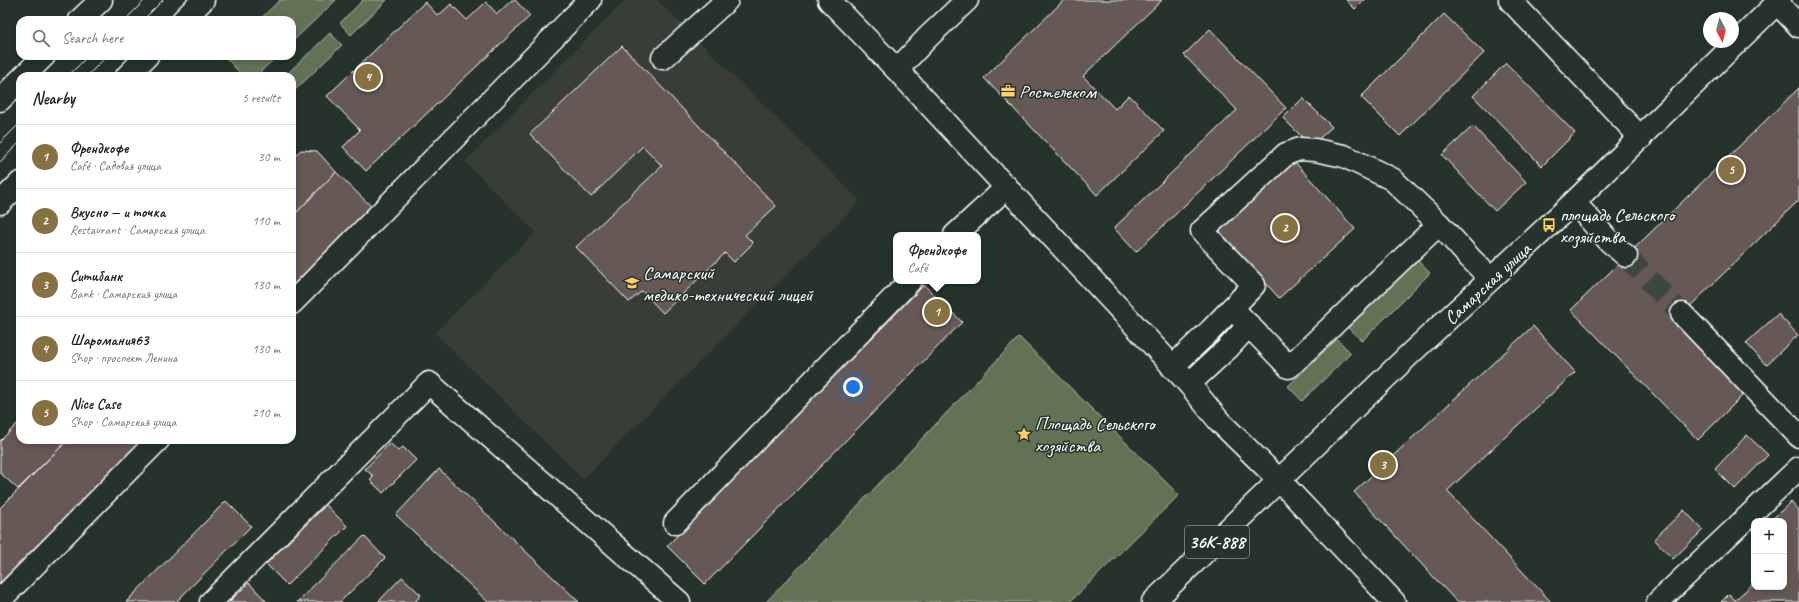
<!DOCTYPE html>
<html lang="en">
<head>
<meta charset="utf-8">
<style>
	:root { --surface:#fff; --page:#f6f6f6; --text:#222; --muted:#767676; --line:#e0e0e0; --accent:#857141 }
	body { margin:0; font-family:Caveat,sans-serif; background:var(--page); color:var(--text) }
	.controls { position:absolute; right:12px; bottom:12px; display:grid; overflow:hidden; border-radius:8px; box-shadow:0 2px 6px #0003 }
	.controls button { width:36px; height:36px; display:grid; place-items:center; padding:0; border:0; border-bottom:1px solid var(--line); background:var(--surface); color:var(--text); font:20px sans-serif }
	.compass { position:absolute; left:1703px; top:12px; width:36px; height:36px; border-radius:50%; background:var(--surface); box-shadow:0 2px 6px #0003; rotate:173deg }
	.you { position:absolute; left:853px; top:387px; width:14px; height:14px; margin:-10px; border:3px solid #fff; border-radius:50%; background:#1a73e8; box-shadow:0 0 0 6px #1a73e833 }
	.badge { display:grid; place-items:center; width:26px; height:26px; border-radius:50%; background:var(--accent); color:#fff; font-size:13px; font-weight:700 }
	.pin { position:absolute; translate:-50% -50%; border:2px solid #fff; box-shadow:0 1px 4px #0006 }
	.popup { position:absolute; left:893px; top:232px; width:88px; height:52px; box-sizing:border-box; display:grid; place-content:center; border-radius:8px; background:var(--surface); filter:drop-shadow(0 1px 3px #0005); font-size:13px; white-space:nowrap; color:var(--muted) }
	.popup b { font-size:15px; color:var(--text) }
	.popup::after { content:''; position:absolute; left:50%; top:100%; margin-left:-8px; border:8px solid transparent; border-top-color:var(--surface) }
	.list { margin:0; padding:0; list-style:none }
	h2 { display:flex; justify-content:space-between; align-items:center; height:52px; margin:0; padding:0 16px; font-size:17px }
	h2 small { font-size:13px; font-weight:400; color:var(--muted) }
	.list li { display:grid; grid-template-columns:26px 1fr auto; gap:12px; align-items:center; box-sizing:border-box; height:64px; padding:0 16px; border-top:1px solid var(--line) }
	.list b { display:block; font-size:15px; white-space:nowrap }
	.list p { margin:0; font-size:13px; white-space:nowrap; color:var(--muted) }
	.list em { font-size:13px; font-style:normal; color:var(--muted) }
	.icon { flex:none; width:22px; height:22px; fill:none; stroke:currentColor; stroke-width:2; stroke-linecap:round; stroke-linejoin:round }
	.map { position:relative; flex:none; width:1799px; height:602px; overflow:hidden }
	.search { position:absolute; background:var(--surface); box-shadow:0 2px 6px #0003; left:16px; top:16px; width:280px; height:44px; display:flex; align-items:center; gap:10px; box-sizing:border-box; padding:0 14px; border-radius:12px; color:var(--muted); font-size:15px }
	.panel { position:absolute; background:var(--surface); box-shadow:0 2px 6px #0003; left:16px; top:72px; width:280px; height:372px; border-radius:12px }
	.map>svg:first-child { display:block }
	.built { fill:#393e39 }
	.green { fill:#637254; stroke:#b1b8aa }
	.building { fill:#655955; stroke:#fff }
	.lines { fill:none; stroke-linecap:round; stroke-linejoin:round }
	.minor-tunnel { stroke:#3c4742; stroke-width:22; stroke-dasharray:22 11; stroke-linecap:butt }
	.minor-casing { stroke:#fff; stroke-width:25 }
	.major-casing { stroke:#fff; stroke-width:25 }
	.minor { stroke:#26332d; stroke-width:22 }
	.major { stroke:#26332d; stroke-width:22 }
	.tram { stroke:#fff; stroke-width:1 }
	.labels { text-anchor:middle; stroke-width:3; stroke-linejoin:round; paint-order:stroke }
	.shield { fill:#26332d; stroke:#bec2c0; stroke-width:1 }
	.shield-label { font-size:18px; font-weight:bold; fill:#fff }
	.poi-label { font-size:19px; fill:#fff; stroke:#26332d; text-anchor:start }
	.street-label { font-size:19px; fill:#fff; stroke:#26332d }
</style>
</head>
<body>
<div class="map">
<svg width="1799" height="602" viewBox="0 0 1799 602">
	<rect width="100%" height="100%" fill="#26332d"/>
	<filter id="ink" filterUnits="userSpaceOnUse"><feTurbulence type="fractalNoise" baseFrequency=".025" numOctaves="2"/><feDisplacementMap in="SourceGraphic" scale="8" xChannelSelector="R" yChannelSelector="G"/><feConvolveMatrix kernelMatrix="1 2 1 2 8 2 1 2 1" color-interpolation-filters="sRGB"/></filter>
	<g filter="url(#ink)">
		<polygon class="built" points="625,0 657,0 860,201 583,479 435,333 536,232 465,162"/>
		<g class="green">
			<polygon points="280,0 336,0 292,42 292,20 259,20"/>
			<polygon points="363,0 387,0 351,35 340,23"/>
			<polygon points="330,33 342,45 292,93 292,76 285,76"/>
			<polygon points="224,56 277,56 256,76 243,76"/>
			<polygon points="1417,260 1430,273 1362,341 1348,328"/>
			<polygon points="1019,337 1179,495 1070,602 766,602"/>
			<polygon points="1337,339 1351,353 1302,401 1288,386"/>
		</g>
		<g class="building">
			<polygon points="512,0 515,0 530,16 366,171 343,147 360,130 327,96 425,2 438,16 451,4 467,20 486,2 497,14"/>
			<polygon points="1064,0 1162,0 1083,76 1115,109 1129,95 1164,131 1097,195 984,78"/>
			<polygon points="1346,0 1364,0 1355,9"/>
			<polygon points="1444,14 1484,53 1400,136 1361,97"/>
			<polygon points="1210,29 1286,108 1136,252 1114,228 1237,110 1184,55"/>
			<polygon points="622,46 776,206 745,235 753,243 734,262 725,253 663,313 642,291 629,302 576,247 662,166 643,146 591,197 530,134"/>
			<polygon points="1506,63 1575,133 1542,166 1473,96"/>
			<polygon points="1799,88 1799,200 1682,314 1745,393 1698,440 1571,310"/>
			<polygon points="1303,98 1332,127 1311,146 1283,118"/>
			<polygon points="1473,126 1526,182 1495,211 1442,155"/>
			<polygon points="301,150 317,151 336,172 292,217 292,158"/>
			<polygon points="1292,159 1355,229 1279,298 1216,227"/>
			<polygon points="336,172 378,213 292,299 292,217"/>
			<polygon points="924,285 962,322 705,584 667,546"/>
			<polygon points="1778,314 1798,335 1766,365 1746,343"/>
			<polygon points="1533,326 1575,372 1447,491 1551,602 1457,602 1354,492"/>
			<polygon points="20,421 20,440 68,440 18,489 0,473 0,441"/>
			<polygon points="1747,435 1768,455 1735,489 1715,469"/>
			<polygon points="68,440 152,440 0,593 0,508"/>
			<polygon points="390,443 398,451 403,447 416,460 383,493 370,480 373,476 365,469"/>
			<polygon points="439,469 579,602 488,602 396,515"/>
			<polygon points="226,501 251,526 176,602 126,602"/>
			<polygon points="1791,502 1799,511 1799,602 1721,602 1729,594 1735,600 1754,583 1754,587 1784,587 1784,521 1770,521"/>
			<polygon points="326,505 347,526 287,585 266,564"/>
			<polygon points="1684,510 1703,530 1673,559 1654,539"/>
			<polygon points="364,536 385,558 340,602 297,602"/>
			<polygon points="402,577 421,595 415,602 378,602"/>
			<polygon points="249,583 267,602 229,602"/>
		</g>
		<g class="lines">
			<polyline class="minor-tunnel" points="1626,256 1682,314"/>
			<defs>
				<g id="minor">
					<polyline points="1510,0 1641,138"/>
					<polyline points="1777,3 1799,26"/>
					<polyline points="663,58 727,0"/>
					<polyline points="897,70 927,38 967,0"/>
					<polyline points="1574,202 1609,241 1626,256"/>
					<polyline points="955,235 1007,187"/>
					<polyline points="292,303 590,0"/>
					<polyline points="1232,308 1289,367 1439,224"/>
					<polyline points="1682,314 1799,436"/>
					<polyline points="1172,367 1211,330 1254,285 1202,231 1286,154 1300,149 1315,150 1344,156 1392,179 1439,224 1470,258 1491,279"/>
					<polyline points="1189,384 1228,348 1249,325"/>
					<polyline points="1280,481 1394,602"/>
					<polyline points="675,523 910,281"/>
					<polyline points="0,600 158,440"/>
					<polyline points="211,602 429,383 679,602"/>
					<polyline points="1658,602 1799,468"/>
				</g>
				<g id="major">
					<polyline points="829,0 897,70 1127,317 1189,384 1219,421 1280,481"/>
					<polyline points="80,20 101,0"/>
					<polyline points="183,20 203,0"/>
					<polyline points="24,76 44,56"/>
					<polyline points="127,76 147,56"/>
					<polyline points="0,100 20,80"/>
					<polyline points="0,203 20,183"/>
					<polyline points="1153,602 1411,353 1574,202 1780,0"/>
				</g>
			</defs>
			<use href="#minor" class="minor-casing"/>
			<use href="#major" class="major-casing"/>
			<use href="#minor" class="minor"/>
			<use href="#major" class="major"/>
			<g class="tram">
				<polyline points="125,20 145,0"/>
				<polyline points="143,20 163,0"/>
				<polyline points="68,76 88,56"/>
				<polyline points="87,76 107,56"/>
				<polyline points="0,143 20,123"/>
				<polyline points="0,162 20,142"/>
			</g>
		</g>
	</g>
	<defs>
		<symbol id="office-bare" viewBox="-9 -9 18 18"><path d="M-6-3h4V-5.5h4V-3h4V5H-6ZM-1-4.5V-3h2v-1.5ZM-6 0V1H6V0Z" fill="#ffd166" stroke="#26332d" stroke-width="2.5" paint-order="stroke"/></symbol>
		<symbol id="bus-bare" viewBox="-9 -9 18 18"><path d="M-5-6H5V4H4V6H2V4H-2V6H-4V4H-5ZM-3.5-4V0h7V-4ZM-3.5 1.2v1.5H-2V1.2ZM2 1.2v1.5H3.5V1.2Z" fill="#ffd166" stroke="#26332d" stroke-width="2.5" paint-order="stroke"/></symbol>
		<symbol id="school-bare" viewBox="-9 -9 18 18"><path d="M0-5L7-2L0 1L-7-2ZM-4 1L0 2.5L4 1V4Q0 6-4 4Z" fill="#ffd166" stroke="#26332d" stroke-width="2.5" paint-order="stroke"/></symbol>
		<symbol id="sight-bare" viewBox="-9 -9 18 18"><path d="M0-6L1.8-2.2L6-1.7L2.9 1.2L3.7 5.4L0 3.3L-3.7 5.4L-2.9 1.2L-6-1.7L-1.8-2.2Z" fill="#ffd166" stroke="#26332d" stroke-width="2.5" paint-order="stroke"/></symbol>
	</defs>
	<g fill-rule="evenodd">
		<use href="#office-bare" x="998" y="81" width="20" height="20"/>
		<use href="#bus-bare" x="1539" y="215" width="20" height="20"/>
		<use href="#school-bare" x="622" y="273" width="20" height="20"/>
		<use href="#sight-bare" x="1014" y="424" width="20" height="20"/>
	</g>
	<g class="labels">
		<rect class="shield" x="1185" y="526" width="64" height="32" rx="3"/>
		<g class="shield-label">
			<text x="1217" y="548">36К-888</text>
		</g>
		<g class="poi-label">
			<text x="1019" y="98">Ростелеком</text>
			<text x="1560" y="221">площадь Сельского<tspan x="1560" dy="22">хозяйства</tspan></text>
			<text x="643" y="279">Самарский<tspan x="643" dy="22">медико-технический лицей</tspan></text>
			<text x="1035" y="430">Площадь Сельского<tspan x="1035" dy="22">хозяйства</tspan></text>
		</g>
		<g class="street-label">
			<text transform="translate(1487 283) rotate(-43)" y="7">Самарская улица</text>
		</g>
	</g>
</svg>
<div class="controls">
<button>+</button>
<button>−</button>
</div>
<svg class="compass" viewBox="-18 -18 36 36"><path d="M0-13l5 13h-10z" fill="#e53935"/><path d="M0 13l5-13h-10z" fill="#767676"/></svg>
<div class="you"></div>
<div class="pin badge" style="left:937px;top:312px">1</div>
<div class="popup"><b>Френдкофе</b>Café</div>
<div class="pin badge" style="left:1285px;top:228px">2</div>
<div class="pin badge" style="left:1383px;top:465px">3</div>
<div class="pin badge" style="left:368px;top:77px">4</div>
<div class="pin badge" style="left:1731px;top:170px">5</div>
<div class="search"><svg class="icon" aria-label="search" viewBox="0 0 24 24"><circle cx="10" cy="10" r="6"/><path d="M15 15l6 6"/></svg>Search here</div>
<section class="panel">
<h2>Nearby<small>5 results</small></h2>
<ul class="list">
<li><span class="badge">1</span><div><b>Френдкофе</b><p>Café · Садовая улица</p></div><em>30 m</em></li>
<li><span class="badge">2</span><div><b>Вкусно — и точка</b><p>Restaurant · Самарская улица</p></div><em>110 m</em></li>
<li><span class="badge">3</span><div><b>Ситибанк</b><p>Bank · Самарская улица</p></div><em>130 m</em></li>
<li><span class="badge">4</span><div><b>Шаромания63</b><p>Shop · проспект Ленина</p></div><em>130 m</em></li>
<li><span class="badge">5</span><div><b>Nice Case</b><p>Shop · Самарская улица</p></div><em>210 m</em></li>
</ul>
</section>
</div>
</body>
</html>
